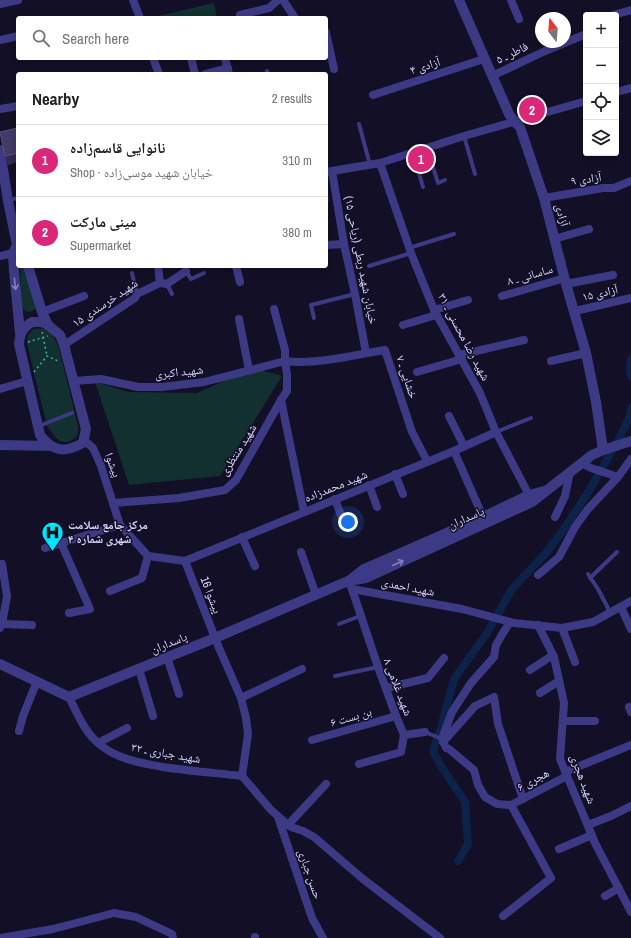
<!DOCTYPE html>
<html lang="en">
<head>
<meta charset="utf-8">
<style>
	:root { --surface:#fff; --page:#f2f2f2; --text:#222; --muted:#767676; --line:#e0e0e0; --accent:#db2777 }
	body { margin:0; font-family:"Archivo Narrow","Noto Naskh Arabic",sans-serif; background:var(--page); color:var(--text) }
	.controls { position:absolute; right:12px; top:12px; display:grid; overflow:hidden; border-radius:4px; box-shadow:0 2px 6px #0003 }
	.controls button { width:36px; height:36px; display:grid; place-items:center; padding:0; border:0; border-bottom:1px solid var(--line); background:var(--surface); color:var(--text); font:20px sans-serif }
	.compass { position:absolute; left:535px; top:12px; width:36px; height:36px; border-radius:50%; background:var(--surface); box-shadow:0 2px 6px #0003; rotate:344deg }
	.you { position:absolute; left:348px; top:522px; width:14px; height:14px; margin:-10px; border:3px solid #fff; border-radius:50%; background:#1a73e8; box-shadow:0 0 0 6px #1a73e833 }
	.badge { display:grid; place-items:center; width:26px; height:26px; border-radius:50%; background:var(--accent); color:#fff; font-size:13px; font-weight:700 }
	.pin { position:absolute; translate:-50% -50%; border:2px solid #fff; box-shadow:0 1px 4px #0006 }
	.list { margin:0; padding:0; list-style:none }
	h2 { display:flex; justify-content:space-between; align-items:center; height:52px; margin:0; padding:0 16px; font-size:17px }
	h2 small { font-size:13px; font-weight:400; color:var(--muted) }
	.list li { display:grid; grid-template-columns:26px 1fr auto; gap:12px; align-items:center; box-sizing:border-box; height:72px; padding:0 16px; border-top:1px solid var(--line) }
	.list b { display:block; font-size:15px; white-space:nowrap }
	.list p { margin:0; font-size:13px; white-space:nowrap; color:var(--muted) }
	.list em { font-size:13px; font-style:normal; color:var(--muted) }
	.icon { flex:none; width:22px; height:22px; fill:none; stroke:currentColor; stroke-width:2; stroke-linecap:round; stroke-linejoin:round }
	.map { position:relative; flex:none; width:631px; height:938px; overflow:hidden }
	.search { position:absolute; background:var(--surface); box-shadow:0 2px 6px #0003; left:16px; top:16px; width:312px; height:44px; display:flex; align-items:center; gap:10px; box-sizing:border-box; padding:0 14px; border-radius:4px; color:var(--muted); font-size:15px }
	.panel { position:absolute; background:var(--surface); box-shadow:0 2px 6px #0003; left:16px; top:72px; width:312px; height:196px; border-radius:4px }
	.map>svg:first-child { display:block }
	.green { fill:#12302f }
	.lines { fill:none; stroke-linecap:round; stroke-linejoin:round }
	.canal { stroke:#0c2248; stroke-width:8 }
	.path { stroke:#2fb8b0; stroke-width:1.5; stroke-dasharray:2 3; stroke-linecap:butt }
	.service { stroke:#3d3a85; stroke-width:4 }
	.minor { stroke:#3d3a85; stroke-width:8 }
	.tertiary { stroke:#3d3a85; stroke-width:10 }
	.wall { fill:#312854 }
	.shaded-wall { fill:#1d163a }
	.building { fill:#433a66; stroke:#5a527e }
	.oneway { stroke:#837fbc }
	.labels { text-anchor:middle; stroke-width:3; stroke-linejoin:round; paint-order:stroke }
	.street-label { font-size:12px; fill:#d9d4ff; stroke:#130f26 }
	.poi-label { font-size:12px; font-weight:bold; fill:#d9d4ff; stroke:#130f26; text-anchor:start }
</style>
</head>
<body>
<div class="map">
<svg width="631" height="938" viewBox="0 0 631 938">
	<rect width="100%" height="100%" fill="#130f26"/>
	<g class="green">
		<polygon points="214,3 217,18 149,18"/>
		<polygon points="20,266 23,266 37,307 33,311 27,312 22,308"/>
		<path d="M34 329C37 329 42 328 44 329 53 332 56 341 59 348L78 426C78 428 78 430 78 432 77 440 67 444 60 441 55 438 51 431 47 426L27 344C27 336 28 333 34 329Z"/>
		<polygon points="253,368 282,376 220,476 129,485 95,382 129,392 197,393"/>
	</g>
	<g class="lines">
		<g class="canal">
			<polyline points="631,359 630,368 631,376"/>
			<polyline points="458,861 468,844 465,802 441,766 433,751 441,728 454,679 487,633 512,589 546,553 564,529 589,491 621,435 630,416 631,408"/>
		</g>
		<g class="path">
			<polyline points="42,332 47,356"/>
			<polyline points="28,342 48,336"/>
			<polyline points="34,372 47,356 60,362"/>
		</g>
		<g class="service">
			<polyline points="267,71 268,74"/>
			<polyline points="359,124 370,165"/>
			<polyline points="464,136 475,174"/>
			<polyline points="427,148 438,183 445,180"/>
			<polyline points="413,153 423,187"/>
			<polyline points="9,200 18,198"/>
			<polyline points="409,248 454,234"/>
			<polyline points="369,266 411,253"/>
			<polyline points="186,271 191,279 204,273"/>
			<polyline points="132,273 137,294"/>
			<polyline points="167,284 172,294"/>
			<polyline points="314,318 311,305 355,294"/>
			<polyline points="39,426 72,413"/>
			<polyline points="496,432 531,418"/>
			<polyline points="588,574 598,589 610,612"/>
			<polyline points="590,578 617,552"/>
			<polyline points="339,624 360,616"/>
			<polyline points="335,676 378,667"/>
			<polyline points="425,732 442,739"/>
		</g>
		<g class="minor">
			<polyline points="133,0 140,18"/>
			<polyline points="283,0 295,18"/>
			<polyline points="511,0 519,19"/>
			<polyline points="0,4 18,0"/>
			<polyline points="240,15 269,8 278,0"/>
			<polyline points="613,15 631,10"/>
			<polyline points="326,32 334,69"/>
			<polyline points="0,40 18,36"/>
			<polyline points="153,58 159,74"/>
			<polyline points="191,58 195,74"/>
			<polyline points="225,58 229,74"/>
			<polyline points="205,74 228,68"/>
			<polyline points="492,76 543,52 586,34"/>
			<polyline points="616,92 631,88"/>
			<polyline points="373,95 484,59"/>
			<polyline points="0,109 18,106"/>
			<polyline points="380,163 411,253 434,310 448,335 480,393 496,432 529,495"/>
			<polyline points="332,171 344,244 355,294 366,353"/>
			<polyline points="326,172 380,163 464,136 586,101"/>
			<polyline points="544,198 603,188 614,188 631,181"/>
			<polyline points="554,239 589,229"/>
			<polyline points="326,245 344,244"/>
			<polyline points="0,256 13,253"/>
			<polyline points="158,266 160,283"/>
			<polyline points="236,266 240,282"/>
			<polyline points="160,283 167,284 186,271"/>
			<polyline points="566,284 613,275"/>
			<polyline points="502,296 565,278"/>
			<polyline points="434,310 468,300"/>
			<polyline points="575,311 631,298"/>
			<polyline points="42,312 84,296"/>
			<polyline points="239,319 249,370"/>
			<polyline points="403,325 436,315"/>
			<polyline points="64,345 135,298 137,294 160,283"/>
			<polyline points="459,355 524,340"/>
			<polyline points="551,361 586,353"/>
			<polyline points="417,372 462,359"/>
			<path d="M74 381 101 379 138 387H162L204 382 285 361C316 365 354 355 385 350L412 432 427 461"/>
			<polyline points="0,389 27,381"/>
			<polyline points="281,400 304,512"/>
			<polyline points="449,416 464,446"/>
			<polyline points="84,440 93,448 101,466 120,525 148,556 185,561 454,451 496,432"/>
			<polyline points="454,451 483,517"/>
			<polyline points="581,463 591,468 618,477"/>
			<polyline points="395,474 403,494"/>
			<polyline points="369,485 377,507"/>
			<polyline points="335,499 343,521"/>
			<polyline points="113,503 179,498 225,490 236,480 281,400 287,391 287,374 285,361 285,350 274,309"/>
			<polyline points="555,517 565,496 570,472"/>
			<polyline points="242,537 255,566"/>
			<polyline points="61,543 90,609 69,613"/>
			<polyline points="45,548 120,525"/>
			<polyline points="301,552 316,595"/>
			<polyline points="185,561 219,648 241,698 246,718 248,734 242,776"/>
			<polyline points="538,575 559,557 575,527 588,509 618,477 631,459"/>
			<polyline points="348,581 352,589 462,609 514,623 562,628 593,622 631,601"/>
			<polyline points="352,589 378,667 396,716 404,735 401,752 359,764"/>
			<polyline points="110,591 142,578 148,556"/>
			<polyline points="621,607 631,629"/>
			<polyline points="510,622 503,633 496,645 494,657 471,683 452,712 442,739 446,748 449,749 474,770 478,785 485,797 497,804 511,805"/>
			<polyline points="2,624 32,625"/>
			<polyline points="538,625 554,657 564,703 560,759 595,843 631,912"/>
			<polyline points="0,628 2,624 7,596 2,564"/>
			<polyline points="562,628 575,662"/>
			<polyline points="167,657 179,694"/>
			<polyline points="139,669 153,716"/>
			<polyline points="530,670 553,655"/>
			<polyline points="386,688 428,678 444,658"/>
			<polyline points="540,693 559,681"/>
			<path d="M69 697C77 713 84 731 98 743 116 759 140 763 163 767 189 771 216 773 242 776"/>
			<polyline points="241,698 302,669"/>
			<polyline points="629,707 631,712"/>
			<polyline points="563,721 595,721"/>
			<polyline points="19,731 23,716 37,681"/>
			<polyline points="404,735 425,732"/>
			<polyline points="312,740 396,716"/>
			<polyline points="443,742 475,706 494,697 498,724 523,799"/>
			<polyline points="98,743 127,728"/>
			<polyline points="565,772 631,745"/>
			<polyline points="242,776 271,810 288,825 291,827 303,831 314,837 363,879 440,938"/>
			<polyline points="511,805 567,776"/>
			<polyline points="278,817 312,918 323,938"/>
			<polyline points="288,825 326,784"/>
			<polyline points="588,825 611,816 631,806"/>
			<polyline points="559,849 592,835"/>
			<polyline points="605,896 619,888"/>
			<polyline points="503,916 551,878 511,805"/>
			<polyline points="255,937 255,938"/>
			<polyline points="0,938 53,929 114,913 136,917 172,934 173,938"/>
		</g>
		<g class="tertiary">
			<polyline points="459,0 509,114 514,121 520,127 544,198 566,284 586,353 596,402 603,450"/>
			<polyline points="0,150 8,201 17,245 18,248"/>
			<polyline points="17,245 13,253 14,271 20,333"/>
			<polyline points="28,266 42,312 48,325"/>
			<path d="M32 322H42L48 325 60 335 64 345 86 429 83 443C65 453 53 452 40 435L19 344C20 334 22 328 32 322Z"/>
			<polyline points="0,445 51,446"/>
			<polyline points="350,580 364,569 483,517 529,495 544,491"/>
			<polyline points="0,664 69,697 215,638 348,581 366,578 532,502 592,455 603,450 631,441"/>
		</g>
	</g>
	<g class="wall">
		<polygon points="18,128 18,162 8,165 5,156"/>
		<polygon points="326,180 329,201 326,201"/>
	</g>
	<polygon class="shaded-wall" points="326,180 327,181 329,201 327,195 326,186"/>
	<g class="building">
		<polygon points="18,128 18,153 5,156 0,132"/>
		<polygon points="326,186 327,195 326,195"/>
	</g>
	<defs><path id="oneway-shaft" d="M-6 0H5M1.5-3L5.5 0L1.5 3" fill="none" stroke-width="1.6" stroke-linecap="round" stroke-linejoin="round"/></defs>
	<g class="oneway">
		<use href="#oneway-shaft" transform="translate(15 284) rotate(84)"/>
		<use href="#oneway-shaft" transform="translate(398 563) rotate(-24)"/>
	</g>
	<defs>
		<symbol id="hospital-pin" viewBox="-11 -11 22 30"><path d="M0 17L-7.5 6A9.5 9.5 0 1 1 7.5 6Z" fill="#00e5ff" stroke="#130f26"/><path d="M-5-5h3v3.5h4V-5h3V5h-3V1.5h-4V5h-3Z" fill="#111"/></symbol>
	</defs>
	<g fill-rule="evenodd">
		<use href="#hospital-pin" x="40" y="520" width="25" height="34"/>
	</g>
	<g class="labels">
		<g class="street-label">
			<text transform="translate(512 53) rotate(-26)" y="4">فاطر ـ ۵</text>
			<text transform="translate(425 66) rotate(-18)" y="4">آزادی ۴</text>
			<text transform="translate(586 179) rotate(-8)" y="4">آزادی ۹</text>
			<text transform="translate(562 215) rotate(75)" y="4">آزادی</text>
			<text transform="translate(361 260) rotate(79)" y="4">خیابان شهید ربطی (ریاحی ۱۵)</text>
			<text transform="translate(530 275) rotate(-16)" y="4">ساسانی ـ ۸</text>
			<text transform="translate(600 293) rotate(-13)" y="4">آزادی ۱۵</text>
			<text transform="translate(105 303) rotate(-34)" y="4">شهید خرسندی ۱۵</text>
			<text transform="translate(464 337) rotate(62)" y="4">شهید رضا محسنی ـ ۳۱</text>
			<text transform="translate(179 372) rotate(-6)" y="4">شهید اکبری</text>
			<text transform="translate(407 377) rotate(72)" y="4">خشایی ـ ۷</text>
			<text transform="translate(238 450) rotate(-58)" y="4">شهید منتظری</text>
			<text transform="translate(113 465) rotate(69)" y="4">پیشوا</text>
			<text transform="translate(336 486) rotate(-22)" y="4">شهید محمدزاده</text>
			<text transform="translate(466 518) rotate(-24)" y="4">پاسداران</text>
			<text transform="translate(408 587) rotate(11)" y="4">شهید احمدی</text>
			<text transform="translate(211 595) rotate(69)" y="4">پیشوا 16</text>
			<text transform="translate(169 643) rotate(-22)" y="4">پاسداران</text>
			<text transform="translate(398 687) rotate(69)" y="4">۸ شهید غلامی</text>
			<text transform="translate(351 717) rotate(-16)" y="4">بن بست ۶</text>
			<text transform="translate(166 753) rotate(10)" y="4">شهید جباری ـ ۳۲</text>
			<text transform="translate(583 779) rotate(69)" y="4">شهید هجری</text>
			<text transform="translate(533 780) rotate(-28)" y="4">هجری ۶</text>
			<text transform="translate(310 874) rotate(71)" y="4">حسن جباری</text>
		</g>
		<g class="poi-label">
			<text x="68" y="529">مرکز جامع سلامت<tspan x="68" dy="14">شهری شماره ۴</tspan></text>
		</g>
	</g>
</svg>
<div class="controls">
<button>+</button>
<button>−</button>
<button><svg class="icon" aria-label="locate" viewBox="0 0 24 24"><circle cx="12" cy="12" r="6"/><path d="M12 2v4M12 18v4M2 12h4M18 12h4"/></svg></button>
<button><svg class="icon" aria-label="layers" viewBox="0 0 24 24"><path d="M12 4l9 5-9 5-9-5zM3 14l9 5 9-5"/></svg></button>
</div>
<svg class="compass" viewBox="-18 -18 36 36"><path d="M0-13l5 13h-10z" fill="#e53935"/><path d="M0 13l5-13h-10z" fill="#767676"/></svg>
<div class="you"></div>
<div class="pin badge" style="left:421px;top:159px">1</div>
<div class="pin badge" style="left:532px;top:110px">2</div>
<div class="search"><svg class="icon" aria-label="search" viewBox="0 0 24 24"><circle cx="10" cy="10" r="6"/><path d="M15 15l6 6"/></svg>Search here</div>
<section class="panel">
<h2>Nearby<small>2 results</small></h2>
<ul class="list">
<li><span class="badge">1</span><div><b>نانوایی قاسم‌زاده</b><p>Shop · خیابان شهید موسی‌زاده</p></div><em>310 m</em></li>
<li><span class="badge">2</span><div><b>مینی مارکت</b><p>Supermarket</p></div><em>380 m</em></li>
</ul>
</section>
</div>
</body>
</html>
